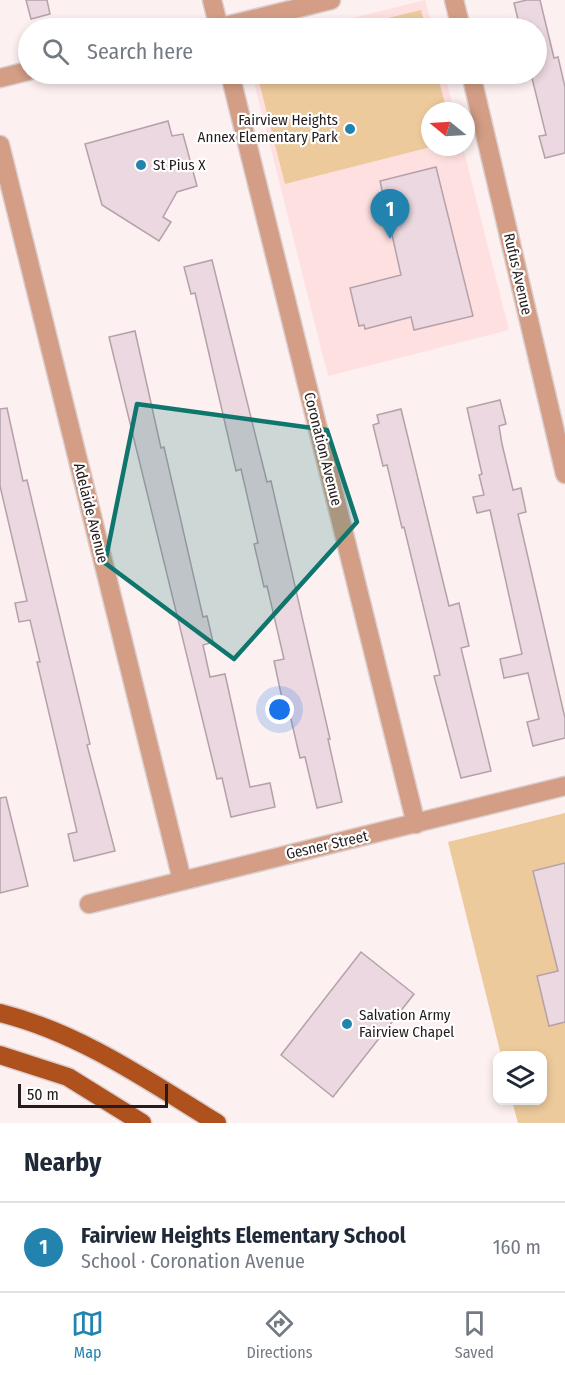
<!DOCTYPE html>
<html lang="en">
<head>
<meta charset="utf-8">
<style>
	:root { --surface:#fff; --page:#f2f2f3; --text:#1f2937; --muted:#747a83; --line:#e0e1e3; --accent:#2283af }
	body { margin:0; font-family:"Fira Sans Condensed",sans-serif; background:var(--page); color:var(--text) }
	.controls { position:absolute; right:18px; bottom:18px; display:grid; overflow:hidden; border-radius:12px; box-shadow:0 3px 9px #0003 }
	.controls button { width:54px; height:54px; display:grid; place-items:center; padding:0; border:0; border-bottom:2px solid var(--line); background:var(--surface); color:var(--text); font:30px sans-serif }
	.compass { position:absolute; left:421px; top:102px; width:54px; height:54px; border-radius:50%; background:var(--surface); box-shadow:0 3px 9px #0003; rotate:288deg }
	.scale { position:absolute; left:18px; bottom:15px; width:150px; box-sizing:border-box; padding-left:6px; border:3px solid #241c1d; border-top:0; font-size:16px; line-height:21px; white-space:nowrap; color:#241c1d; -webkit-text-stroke:4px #fff; paint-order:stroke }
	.you { position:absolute; left:280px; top:710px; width:21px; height:21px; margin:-15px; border:4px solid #fff; border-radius:50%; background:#1a73e8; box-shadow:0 0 0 9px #1a73e833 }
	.badge { display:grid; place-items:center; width:39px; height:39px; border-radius:50%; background:var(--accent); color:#fff; font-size:20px; font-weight:700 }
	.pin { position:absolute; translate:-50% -50px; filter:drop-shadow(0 2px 3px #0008) }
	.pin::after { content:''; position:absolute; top:32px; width:21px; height:18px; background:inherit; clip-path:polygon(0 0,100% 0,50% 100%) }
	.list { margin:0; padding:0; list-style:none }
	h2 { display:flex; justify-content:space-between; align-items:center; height:78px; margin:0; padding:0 24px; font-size:26px }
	h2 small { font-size:20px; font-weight:400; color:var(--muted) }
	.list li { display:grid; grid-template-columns:39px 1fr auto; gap:18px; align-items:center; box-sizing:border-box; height:90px; padding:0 24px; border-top:2px solid var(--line) }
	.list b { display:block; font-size:22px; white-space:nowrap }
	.list p { margin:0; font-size:20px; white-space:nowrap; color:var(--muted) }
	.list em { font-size:20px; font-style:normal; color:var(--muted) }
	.icon { flex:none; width:33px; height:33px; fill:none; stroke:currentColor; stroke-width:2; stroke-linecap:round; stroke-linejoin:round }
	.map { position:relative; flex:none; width:565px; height:1123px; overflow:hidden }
	.search { position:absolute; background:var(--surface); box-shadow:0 3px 9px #0003; left:18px; right:18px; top:18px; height:66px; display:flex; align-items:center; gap:15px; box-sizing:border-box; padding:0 21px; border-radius:33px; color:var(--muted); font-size:22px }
	.sheet { height:168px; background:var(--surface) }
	nav { display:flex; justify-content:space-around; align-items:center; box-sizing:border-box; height:84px; border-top:2px solid var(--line); background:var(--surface); font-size:16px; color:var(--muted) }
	nav a { display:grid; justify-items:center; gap:3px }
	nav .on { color:var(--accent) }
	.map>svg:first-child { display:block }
	.built { fill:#ffe0e0 }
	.green { fill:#ecca9c }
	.building { fill:#ebd8e0; stroke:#b4a1aa; stroke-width:1.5 }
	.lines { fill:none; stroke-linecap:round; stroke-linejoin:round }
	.minor-casing { stroke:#dacece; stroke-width:21 }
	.major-casing { stroke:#dacece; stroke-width:21 }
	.minor { stroke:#d39e85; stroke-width:18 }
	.major { stroke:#ae511c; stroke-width:18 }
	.marked { fill:#0f766e; fill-opacity:0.2; stroke:#0f766e; stroke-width:4.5; stroke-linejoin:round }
	.poi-dot { fill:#2283af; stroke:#fff; stroke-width:2 }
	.labels { text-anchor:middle; stroke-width:4.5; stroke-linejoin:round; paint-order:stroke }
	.poi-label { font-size:15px; fill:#241c1d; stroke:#fff; text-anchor:start }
	.street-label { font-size:15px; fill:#241c1d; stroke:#fff }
</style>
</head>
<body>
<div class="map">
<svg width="565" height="1123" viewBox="0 0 565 1123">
	<rect width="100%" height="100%" fill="#fdf0f0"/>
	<g class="built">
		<polygon points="425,0 433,28 313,28"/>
		<polygon points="252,74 445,74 454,111 430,111 430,147 463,147 509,330 328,376"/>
	</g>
	<g class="green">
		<polygon points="421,10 426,28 347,28"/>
		<polygon points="257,74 437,74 447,111 430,111 431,147 285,184"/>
		<polygon points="565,813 565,1123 518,1123 512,1101 542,1100 542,1056 501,1055 448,842"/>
	</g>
	<g class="building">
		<polygon points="26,0 47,0 50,14 31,19"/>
		<polygon points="527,0 540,0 554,58 558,57 565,87 565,153 545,158 539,136 546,135 531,74 537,74 537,28 520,28 514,3"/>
		<polygon points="168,121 172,136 183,134 197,186 177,192 163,217 171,222 159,241 102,205 85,144"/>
		<polygon points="436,167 473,316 414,330 411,317 365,329 364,325 359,326 350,288 401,275 380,181"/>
		<polygon points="212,260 267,482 271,481 330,739 328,739 342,802 317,808 305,757 300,758 287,702 283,703 274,661 284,659 267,586 264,587 254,544 258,543 241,469 236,471 195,293 191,294 184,267"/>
		<polygon points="135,331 161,448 164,447 203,617 207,616 213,642 203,645 210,677 225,674 250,787 270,783 275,807 231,817 222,778 217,779 109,337"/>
		<polygon points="500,400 506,424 499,426 502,444 513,490 521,488 526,512 518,514 565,718 565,738 533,746 527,722 539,719 528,673 504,678 500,659 522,654 490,510 477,513 473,497 484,495 479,475 482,474 467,408"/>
		<polygon points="7,408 23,481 27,480 90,744 87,745 115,851 74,861 68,834 77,832 37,662 40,662 30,620 19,622 15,603 27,601 0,486 0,409"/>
		<polygon points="401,409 449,606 459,603 469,646 461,648 491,771 461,778 434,676 440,675 404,527 402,528 387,465 383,466 373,425 379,423 377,415"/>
		<polygon points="6,797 28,886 0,893 0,798"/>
		<polygon points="565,863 565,1022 549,1026 537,976 558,971 533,871"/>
		<polygon points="361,952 414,994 333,1097 281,1055"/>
	</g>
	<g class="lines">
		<defs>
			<g id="minor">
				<polyline points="212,0 219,28"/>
				<polyline points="454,0 461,28"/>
				<polyline points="217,28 331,0"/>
				<polyline points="230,74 416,824"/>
				<polyline points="471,74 565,474"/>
				<polyline points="0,78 28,71"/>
				<polyline points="0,145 182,880"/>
				<polyline points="89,904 565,786"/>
			</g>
			<g id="major">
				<path d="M0 1013C80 1033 147 1080 217 1123"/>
				<polyline points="0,1055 68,1077 142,1123"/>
			</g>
		</defs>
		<use href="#minor" class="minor-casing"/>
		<use href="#major" class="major-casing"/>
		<use href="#minor" class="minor"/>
		<use href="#major" class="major"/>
	</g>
	<path class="marked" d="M137 404 327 430 357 522 234 659 105 563Z"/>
	<g class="poi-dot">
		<circle cx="350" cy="129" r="6"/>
		<circle cx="141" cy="165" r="6"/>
		<circle cx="347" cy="1024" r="6"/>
	</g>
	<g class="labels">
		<g class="poi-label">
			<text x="338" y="125" text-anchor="end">Fairview Heights<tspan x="338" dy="17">Annex Elementary Park</tspan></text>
			<text x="153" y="170">St Pius X</text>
			<text x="359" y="1020">Salvation Army<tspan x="359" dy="17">Fairview Chapel</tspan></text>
		</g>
		<g class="street-label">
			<text transform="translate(518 274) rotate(77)" y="5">Rufus Avenue</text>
			<text transform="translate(323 449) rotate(76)" y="5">Coronation Avenue</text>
			<text transform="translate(91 513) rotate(76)" y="5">Adelaide Avenue</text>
			<text transform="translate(327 845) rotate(-13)" y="5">Gesner Street</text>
		</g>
	</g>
</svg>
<div class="controls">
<button><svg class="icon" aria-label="layers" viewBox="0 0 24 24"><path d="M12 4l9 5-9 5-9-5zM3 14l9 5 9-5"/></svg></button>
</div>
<svg class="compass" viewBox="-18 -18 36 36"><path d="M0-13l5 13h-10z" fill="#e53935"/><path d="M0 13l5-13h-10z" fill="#747a83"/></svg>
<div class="scale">50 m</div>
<div class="you"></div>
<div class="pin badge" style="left:390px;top:239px">1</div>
<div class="search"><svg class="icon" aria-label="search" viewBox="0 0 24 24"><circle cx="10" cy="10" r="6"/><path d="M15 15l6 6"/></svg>Search here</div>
</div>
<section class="sheet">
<h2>Nearby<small></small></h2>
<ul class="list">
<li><span class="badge">1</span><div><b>Fairview Heights Elementary School</b><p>School · Coronation Avenue</p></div><em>160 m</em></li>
</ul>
</section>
<nav>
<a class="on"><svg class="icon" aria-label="map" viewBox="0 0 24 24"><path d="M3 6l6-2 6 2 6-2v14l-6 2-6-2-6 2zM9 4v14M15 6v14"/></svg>Map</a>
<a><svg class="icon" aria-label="directions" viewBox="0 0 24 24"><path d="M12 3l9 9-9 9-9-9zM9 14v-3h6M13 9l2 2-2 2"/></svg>Directions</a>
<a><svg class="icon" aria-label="saved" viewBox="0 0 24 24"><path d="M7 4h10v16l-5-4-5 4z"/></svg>Saved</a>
</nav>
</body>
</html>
